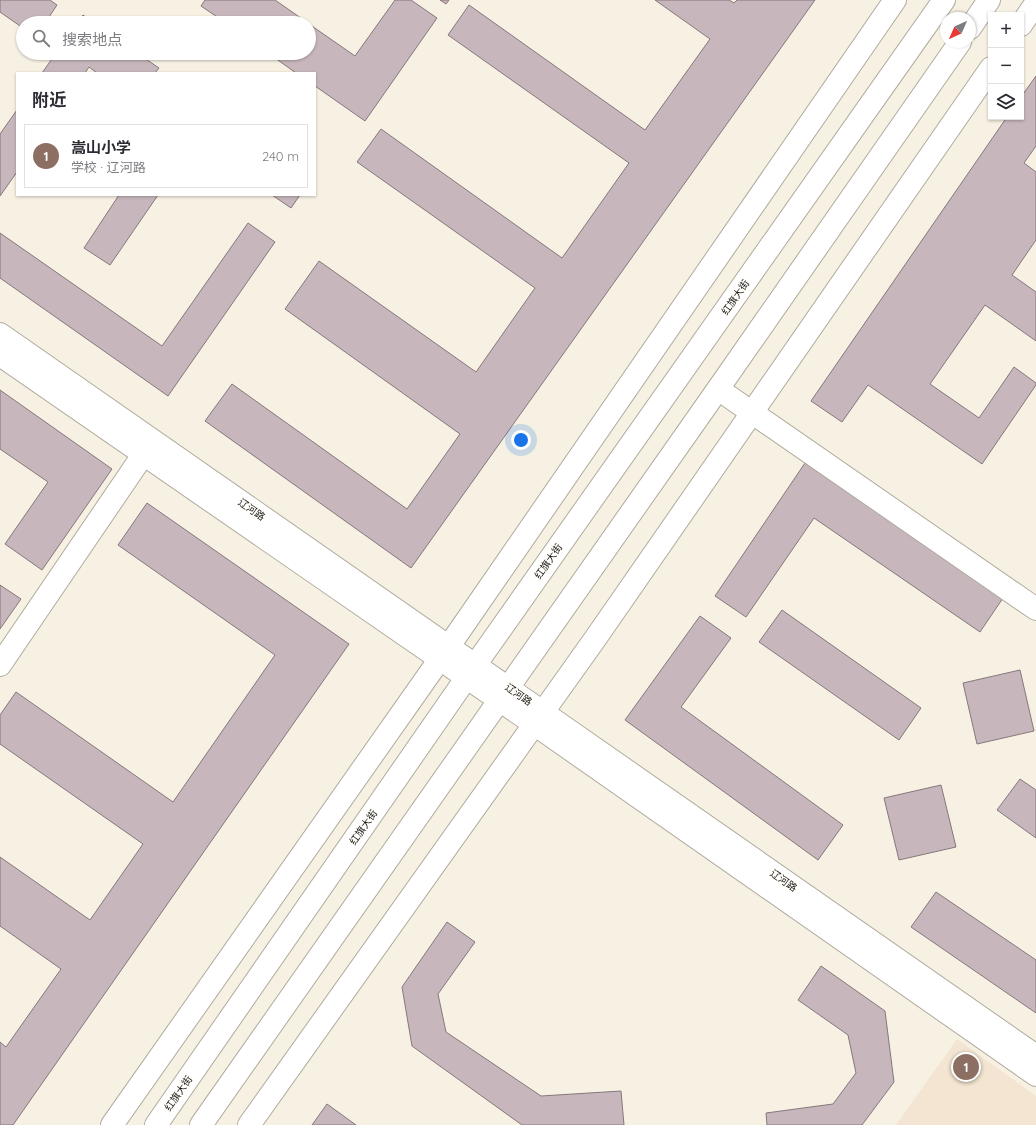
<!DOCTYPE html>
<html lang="zh">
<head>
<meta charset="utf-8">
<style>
	:root { --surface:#fff; --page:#f2f2f3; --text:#2b2b33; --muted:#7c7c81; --line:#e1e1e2; --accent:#b45309 }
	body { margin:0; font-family:Quicksand,"Noto Sans SC",sans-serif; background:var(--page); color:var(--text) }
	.controls { position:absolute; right:12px; top:12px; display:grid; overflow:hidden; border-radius:0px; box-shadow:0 1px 3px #0004 }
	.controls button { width:36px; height:36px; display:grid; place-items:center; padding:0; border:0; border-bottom:1px solid var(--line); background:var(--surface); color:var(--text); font:20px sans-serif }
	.compass { position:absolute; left:940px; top:12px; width:36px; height:36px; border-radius:50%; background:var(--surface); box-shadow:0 1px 3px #0004; rotate:225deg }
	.you { position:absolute; left:521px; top:440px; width:14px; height:14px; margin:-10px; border:3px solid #fff; border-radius:50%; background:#1a73e8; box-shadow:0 0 0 6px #1a73e833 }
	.badge { display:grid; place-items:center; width:26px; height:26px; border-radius:50%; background:var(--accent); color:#fff; font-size:13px; font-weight:700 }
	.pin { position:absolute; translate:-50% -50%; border:2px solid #fff; box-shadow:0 1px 4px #0006 }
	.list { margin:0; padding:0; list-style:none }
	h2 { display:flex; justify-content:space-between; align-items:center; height:52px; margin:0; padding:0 16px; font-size:17px }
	h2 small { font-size:13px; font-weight:400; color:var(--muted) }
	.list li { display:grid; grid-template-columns:26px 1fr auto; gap:12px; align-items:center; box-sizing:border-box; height:64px; margin:0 8px 8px; padding:0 8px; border:1px solid var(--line); border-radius:0px }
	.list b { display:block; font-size:15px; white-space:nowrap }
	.list p { margin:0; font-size:13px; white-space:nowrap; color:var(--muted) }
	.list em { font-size:13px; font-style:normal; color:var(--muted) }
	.icon { flex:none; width:22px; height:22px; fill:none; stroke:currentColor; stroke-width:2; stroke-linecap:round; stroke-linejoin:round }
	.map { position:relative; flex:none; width:1036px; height:1125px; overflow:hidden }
	.search { position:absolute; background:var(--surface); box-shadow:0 1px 3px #0004; left:16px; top:16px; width:300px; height:44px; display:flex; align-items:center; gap:10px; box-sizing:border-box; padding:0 14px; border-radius:22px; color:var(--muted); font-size:15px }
	.panel { position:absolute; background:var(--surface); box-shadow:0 1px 3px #0004; left:16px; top:72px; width:300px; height:124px; border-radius:0px }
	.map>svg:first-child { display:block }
	.education { fill:#f3e5d1 }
	.building { fill:#c7b7bc; stroke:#86777d }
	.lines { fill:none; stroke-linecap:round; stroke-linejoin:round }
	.minor-casing { stroke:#b0ab9e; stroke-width:24 }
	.major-casing { stroke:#b0ab9e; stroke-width:24 }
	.minor { stroke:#fff; stroke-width:22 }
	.major { stroke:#fff; stroke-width:22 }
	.labels { text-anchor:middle; stroke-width:3.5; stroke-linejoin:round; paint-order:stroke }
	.street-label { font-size:10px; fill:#1a1914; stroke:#fffefb }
</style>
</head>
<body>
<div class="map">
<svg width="1036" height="1125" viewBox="0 0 1036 1125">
	<rect width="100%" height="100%" fill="#f6f1e2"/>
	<polygon class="education" points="957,1039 1036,1096 1036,1125 896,1125"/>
	<g class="building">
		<polygon points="0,0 50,0 57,5 45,23 23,23 23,28 0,12"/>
		<polygon points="205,0 275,0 308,23 226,23 201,6"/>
		<polygon points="395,0 411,0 437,18 365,121 315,86 315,73 296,73 268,53 309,53 309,24 355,56"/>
		<polygon points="440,0 449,0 446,4"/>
		<polygon points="655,0 729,0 734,3 737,0 815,0 411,568 205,421 232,384 407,509 460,434 285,309 319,261 476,372 535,288 357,162 381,129 562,258 629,163 448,35 469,5 645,130 710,39"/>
		<polygon points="83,15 94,23 77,23"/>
		<polygon points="56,53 137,53 159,68 155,73 97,73 89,67 85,73 42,73"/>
		<polygon points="1036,76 1036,146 1024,163 1036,172 1036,240 1012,275 1036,292 1036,341 985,305 930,384 979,418 1014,367 1036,383 1036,385 982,464 868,385 842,422 811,401 1007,117 1021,117 1021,97"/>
		<polygon points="17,110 17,172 0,196 0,134"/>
		<polygon points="119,195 158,195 110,265 84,248"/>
		<polygon points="272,195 300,195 291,208"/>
		<polygon points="248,223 275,242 168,396 0,278 0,233 162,346"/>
		<polygon points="0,390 112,469 42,570 5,544 48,482 0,449"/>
		<polygon points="805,463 1003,598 980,632 814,518 746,617 715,596"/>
		<polygon points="147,503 349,644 13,1125 0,1125 0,1042 6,1047 61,969 0,926 0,857 90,920 143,844 0,744 0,715 16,692 173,802 275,655 118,545"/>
		<polygon points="0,585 21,599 0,629"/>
		<polygon points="782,610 921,708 899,740 759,642"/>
		<polygon points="700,616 731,638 681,707 843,825 818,860 625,720"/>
		<polygon points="1020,670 1034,731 977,744 963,683"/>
		<polygon points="1020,779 1036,790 1036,838 997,810"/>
		<polygon points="941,785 956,847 899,860 884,798"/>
		<polygon points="936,892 1036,960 1036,1013 911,927"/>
		<polygon points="447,922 475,942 438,994 446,1032 541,1096 621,1091 624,1125 522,1125 412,1046 402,987"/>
		<polygon points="821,966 885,1011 894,1082 862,1125 767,1125 766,1113 833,1104 856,1073 848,1035 798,1000"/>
		<polygon points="327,1104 356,1125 312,1125"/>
	</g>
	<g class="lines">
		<defs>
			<g id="minor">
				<polyline points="718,389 1036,609"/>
				<polyline points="0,665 143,455"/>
			</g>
			<g id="major">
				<polyline points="1021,25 1036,3"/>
				<polyline points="970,28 989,0"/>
				<polyline points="0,334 1036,1056"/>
				<polyline points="0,355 534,724 1036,1075"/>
				<polyline points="112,1125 449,646 895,0"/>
				<polyline points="156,1125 476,664 944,0"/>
				<polyline points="201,1125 718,389 960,42"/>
				<polyline points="249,1125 595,639 991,68"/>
			</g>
		</defs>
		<use href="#minor" class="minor-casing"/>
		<use href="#major" class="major-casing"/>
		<use href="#minor" class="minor"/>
		<use href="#major" class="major"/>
	</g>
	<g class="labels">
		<g class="street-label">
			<text transform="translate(735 297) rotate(-55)" y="4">红旗大街</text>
			<text transform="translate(252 509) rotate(35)" y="4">辽河路</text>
			<text transform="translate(548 561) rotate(-55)" y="4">红旗大街</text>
			<text transform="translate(519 694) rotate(35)" y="4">辽河路</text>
			<text transform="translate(363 827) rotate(-55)" y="4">红旗大街</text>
			<text transform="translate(784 880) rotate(35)" y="4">辽河路</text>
			<text transform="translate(178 1093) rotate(-55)" y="4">红旗大街</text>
		</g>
	</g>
</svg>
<div class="controls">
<button>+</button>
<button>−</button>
<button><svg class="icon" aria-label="layers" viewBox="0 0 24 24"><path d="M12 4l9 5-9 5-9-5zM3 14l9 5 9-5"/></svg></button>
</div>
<svg class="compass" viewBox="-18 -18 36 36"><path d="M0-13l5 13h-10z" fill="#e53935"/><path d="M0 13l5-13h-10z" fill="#7c7c81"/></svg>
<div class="you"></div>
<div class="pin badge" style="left:966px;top:1067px;background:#8d6e63">1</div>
<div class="search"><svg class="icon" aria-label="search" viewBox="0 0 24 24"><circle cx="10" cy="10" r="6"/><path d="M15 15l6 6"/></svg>搜索地点</div>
<section class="panel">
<h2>附近<small></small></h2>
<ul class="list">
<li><span class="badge" style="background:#8d6e63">1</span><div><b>嵩山小学</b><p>学校 · 辽河路</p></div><em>240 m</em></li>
</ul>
</section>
</div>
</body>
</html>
